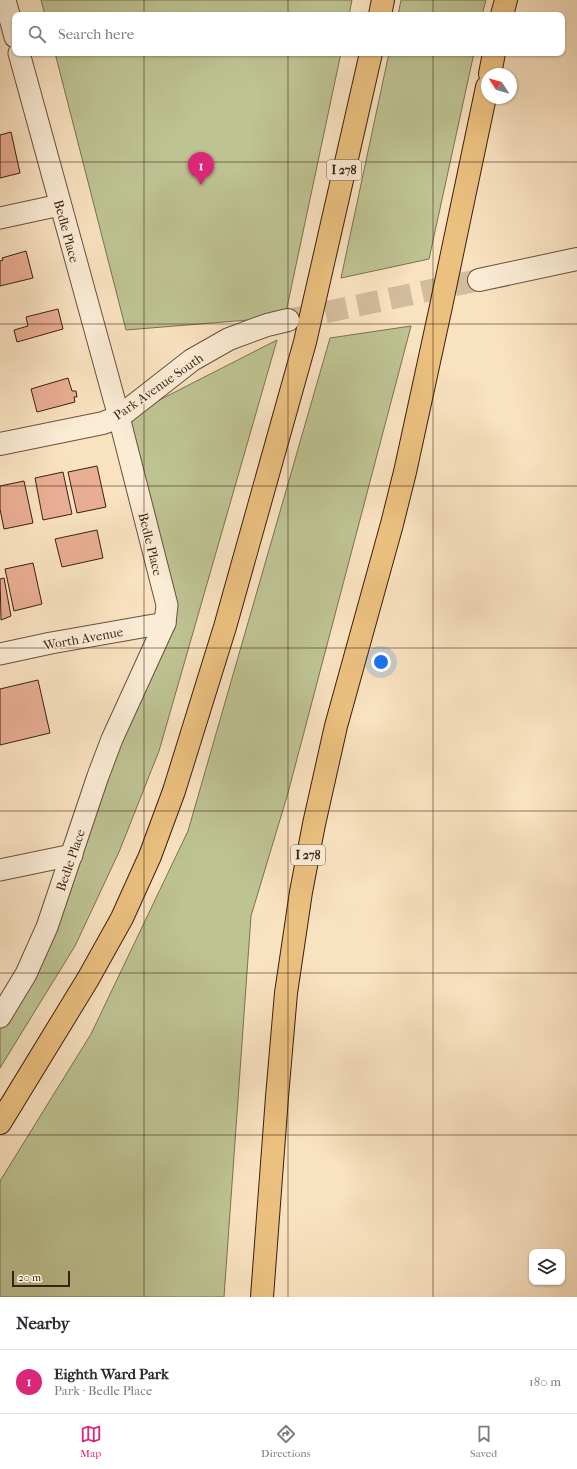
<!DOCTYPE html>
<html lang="en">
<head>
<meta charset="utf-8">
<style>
	:root { --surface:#fff; --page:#f2f2f3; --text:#2b2b33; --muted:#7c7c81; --line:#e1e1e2; --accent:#db2777 }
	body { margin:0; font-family:"IM FELL French Canon",serif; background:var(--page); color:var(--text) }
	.controls { position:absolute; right:12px; bottom:12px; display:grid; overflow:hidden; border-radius:8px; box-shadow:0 1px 3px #0004 }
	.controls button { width:36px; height:36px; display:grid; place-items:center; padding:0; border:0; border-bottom:1px solid var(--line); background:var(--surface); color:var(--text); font:20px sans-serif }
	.compass { position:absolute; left:481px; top:68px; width:36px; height:36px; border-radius:50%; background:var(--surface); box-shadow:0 1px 3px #0004; rotate:306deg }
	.scale { position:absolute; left:12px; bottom:10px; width:58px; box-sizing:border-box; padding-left:4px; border:2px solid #3b1f11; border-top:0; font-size:11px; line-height:14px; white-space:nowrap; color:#3b1f11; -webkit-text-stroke:3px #fbecd6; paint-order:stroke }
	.you { position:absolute; left:381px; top:662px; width:14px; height:14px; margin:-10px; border:3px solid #fff; border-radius:50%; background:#1a73e8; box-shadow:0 0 0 6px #1a73e833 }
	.badge { display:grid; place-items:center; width:26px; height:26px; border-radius:50%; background:var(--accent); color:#fff; font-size:13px; font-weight:700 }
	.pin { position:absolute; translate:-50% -33px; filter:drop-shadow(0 1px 2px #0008) }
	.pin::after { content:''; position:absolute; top:21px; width:14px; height:12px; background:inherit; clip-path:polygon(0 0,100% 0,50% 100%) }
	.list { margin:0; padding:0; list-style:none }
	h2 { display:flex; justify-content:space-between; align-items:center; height:52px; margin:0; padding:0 16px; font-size:17px }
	h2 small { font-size:13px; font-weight:400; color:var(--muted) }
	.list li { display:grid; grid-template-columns:26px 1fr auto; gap:12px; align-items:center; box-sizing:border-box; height:64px; padding:0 16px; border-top:1px solid var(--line) }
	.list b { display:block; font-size:15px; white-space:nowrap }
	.list p { margin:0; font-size:13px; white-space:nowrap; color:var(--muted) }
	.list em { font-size:13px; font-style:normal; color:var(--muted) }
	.icon { flex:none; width:22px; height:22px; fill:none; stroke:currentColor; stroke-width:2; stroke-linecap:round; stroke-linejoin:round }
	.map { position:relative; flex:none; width:577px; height:1297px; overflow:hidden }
	.search { position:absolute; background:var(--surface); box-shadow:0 1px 3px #0004; left:12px; right:12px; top:12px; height:44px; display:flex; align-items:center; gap:10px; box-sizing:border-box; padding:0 14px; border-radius:8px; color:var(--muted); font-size:15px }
	.sheet { height:116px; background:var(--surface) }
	nav { display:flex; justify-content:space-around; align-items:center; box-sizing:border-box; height:56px; border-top:1px solid var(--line); background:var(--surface); font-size:11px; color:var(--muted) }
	nav a { display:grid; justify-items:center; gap:2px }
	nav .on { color:var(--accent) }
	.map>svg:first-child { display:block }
	.green { fill:#bec392; stroke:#7c7152 }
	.building { fill:#e9ae93; stroke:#3b1f11 }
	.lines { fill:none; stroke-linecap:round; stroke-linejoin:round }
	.tertiary-tunnel { stroke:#d3bb9d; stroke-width:22; stroke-dasharray:22 11; stroke-linecap:butt }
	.minor-casing { stroke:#6a503d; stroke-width:23 }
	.tertiary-casing { stroke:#6a503d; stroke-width:24 }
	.motorway-casing { stroke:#3b1f11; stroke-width:24 }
	.minor { stroke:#fbecd6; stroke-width:21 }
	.tertiary { stroke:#fbecd6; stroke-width:22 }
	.motorway { stroke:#ecc180; stroke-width:22 }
	.grid { fill:none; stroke:#3b1f11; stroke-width:1; stroke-opacity:0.55 }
	.labels { text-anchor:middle; stroke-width:3; stroke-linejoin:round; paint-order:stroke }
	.shield { fill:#fbecd6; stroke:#755c4c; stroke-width:1 }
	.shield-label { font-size:12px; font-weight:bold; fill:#3b1f11 }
	.street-label { font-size:13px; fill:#3b1f11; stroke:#fbecd6 }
</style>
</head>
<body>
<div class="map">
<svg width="577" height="1297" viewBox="0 0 577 1297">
	<rect width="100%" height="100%" fill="#f9e2c0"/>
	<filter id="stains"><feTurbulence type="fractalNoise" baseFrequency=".005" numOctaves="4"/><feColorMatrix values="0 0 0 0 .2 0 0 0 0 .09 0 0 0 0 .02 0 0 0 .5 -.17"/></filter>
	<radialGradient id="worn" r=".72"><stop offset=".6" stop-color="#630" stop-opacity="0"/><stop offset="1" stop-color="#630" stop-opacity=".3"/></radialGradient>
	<g class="green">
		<polygon points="41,0 352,0 349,15 45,15"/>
		<polygon points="401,0 486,0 482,15 398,15"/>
		<polygon points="55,53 341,53 285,317 126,330"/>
		<polygon points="389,53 474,53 429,259 341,278"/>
		<polygon points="411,326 288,793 251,916 224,1297 0,1297 0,1181 91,1034 188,831 330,338"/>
		<polygon points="277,340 159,751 119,852 75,946 0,1068 0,1020 172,615 128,416"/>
	</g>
	<g class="building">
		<polygon points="11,132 20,173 0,178 0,135"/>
		<polygon points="26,251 33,278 0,286 0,261 3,260 2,258"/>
		<polygon points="58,309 63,329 17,342 14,330 28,326 26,317"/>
		<polygon points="68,378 72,391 76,391 77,397 74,397 75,402 37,412 31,389"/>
		<polygon points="97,466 106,507 77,513 68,472"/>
		<polygon points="63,472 72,514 43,520 35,478"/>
		<polygon points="24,481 33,523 4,529 0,509 0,486"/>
		<polygon points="97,530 103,558 62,567 55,539"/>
		<polygon points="33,563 42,604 14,611 5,569"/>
		<polygon points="4,578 11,616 1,620 0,579"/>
		<polygon points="38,680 50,733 0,745 0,689"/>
	</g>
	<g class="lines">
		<polyline class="tertiary-tunnel" points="293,319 479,280"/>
		<defs>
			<g id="minor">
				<polyline points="5,0 15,37"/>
				<polyline points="0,218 60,205"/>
				<polyline points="0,654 51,643 165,623"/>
				<polyline points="0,870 72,855"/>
				<polyline points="0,1017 26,974 47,927 98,776 112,739 165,623 167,605 119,417 19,53"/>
			</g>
			<g id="tertiary">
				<polyline points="479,280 577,259"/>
				<polyline points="0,444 103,423 119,417 192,360 229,339 267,325 288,320"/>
			</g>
			<g id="motorway">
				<polyline points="380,15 383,0"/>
				<polyline points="502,15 506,0"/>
				<polyline points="490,74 494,53"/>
				<polyline points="0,1123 88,979 122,918 150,856 174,791 225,627 305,342 371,53"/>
				<polyline points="262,1297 277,1097 286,993 301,892 314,824 336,726 392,524 405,472 440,311 487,87"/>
			</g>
		</defs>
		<use href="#minor" class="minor-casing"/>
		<use href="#tertiary" class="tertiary-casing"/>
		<use href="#motorway" class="motorway-casing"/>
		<use href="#minor" class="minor"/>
		<use href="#tertiary" class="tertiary"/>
		<use href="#motorway" class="motorway"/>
	</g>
	<path class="grid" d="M144 0V15M288 0V15M433 0V15M144 53V1297M288 53V1297M433 53V1297M0 162H577M0 324H577M0 486H577M0 648H577M0 811H577M0 973H577M0 1135H577"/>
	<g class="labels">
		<g class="shield">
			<rect x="327" y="160" width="34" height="20" rx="3"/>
			<rect x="291" y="845" width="34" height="20" rx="3"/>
		</g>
		<g class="shield-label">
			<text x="344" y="174">I 278</text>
			<text x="308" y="859">I 278</text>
		</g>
		<g class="street-label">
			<text transform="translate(67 231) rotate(75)" y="5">Bedle Place</text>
			<text transform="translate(158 386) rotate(-35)" y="5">Park Avenue South</text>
			<text transform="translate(151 544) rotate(76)" y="5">Bedle Place</text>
			<text transform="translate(83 638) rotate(-10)" y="5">Worth Avenue</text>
			<text transform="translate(70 860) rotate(-71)" y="5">Bedle Place</text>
		</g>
	</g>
	<rect width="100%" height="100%" filter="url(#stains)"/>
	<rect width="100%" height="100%" fill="url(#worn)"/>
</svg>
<div class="controls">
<button><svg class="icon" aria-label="layers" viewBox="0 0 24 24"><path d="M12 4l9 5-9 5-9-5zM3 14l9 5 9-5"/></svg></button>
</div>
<svg class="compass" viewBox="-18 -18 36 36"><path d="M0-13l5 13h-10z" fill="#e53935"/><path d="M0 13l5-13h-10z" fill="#7c7c81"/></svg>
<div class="scale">20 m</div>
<div class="you"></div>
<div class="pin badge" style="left:201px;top:185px">1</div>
<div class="search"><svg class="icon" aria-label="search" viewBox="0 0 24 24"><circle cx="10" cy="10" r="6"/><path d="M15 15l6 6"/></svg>Search here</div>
</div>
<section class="sheet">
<h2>Nearby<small></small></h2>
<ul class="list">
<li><span class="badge">1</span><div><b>Eighth Ward Park</b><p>Park · Bedle Place</p></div><em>180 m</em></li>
</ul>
</section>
<nav>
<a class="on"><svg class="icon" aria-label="map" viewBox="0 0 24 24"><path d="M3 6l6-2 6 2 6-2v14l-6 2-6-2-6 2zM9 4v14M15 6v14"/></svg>Map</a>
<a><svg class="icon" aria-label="directions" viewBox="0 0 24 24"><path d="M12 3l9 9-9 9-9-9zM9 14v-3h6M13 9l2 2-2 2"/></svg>Directions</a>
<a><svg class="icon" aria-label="saved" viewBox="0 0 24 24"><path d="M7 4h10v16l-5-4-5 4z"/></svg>Saved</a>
</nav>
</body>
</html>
